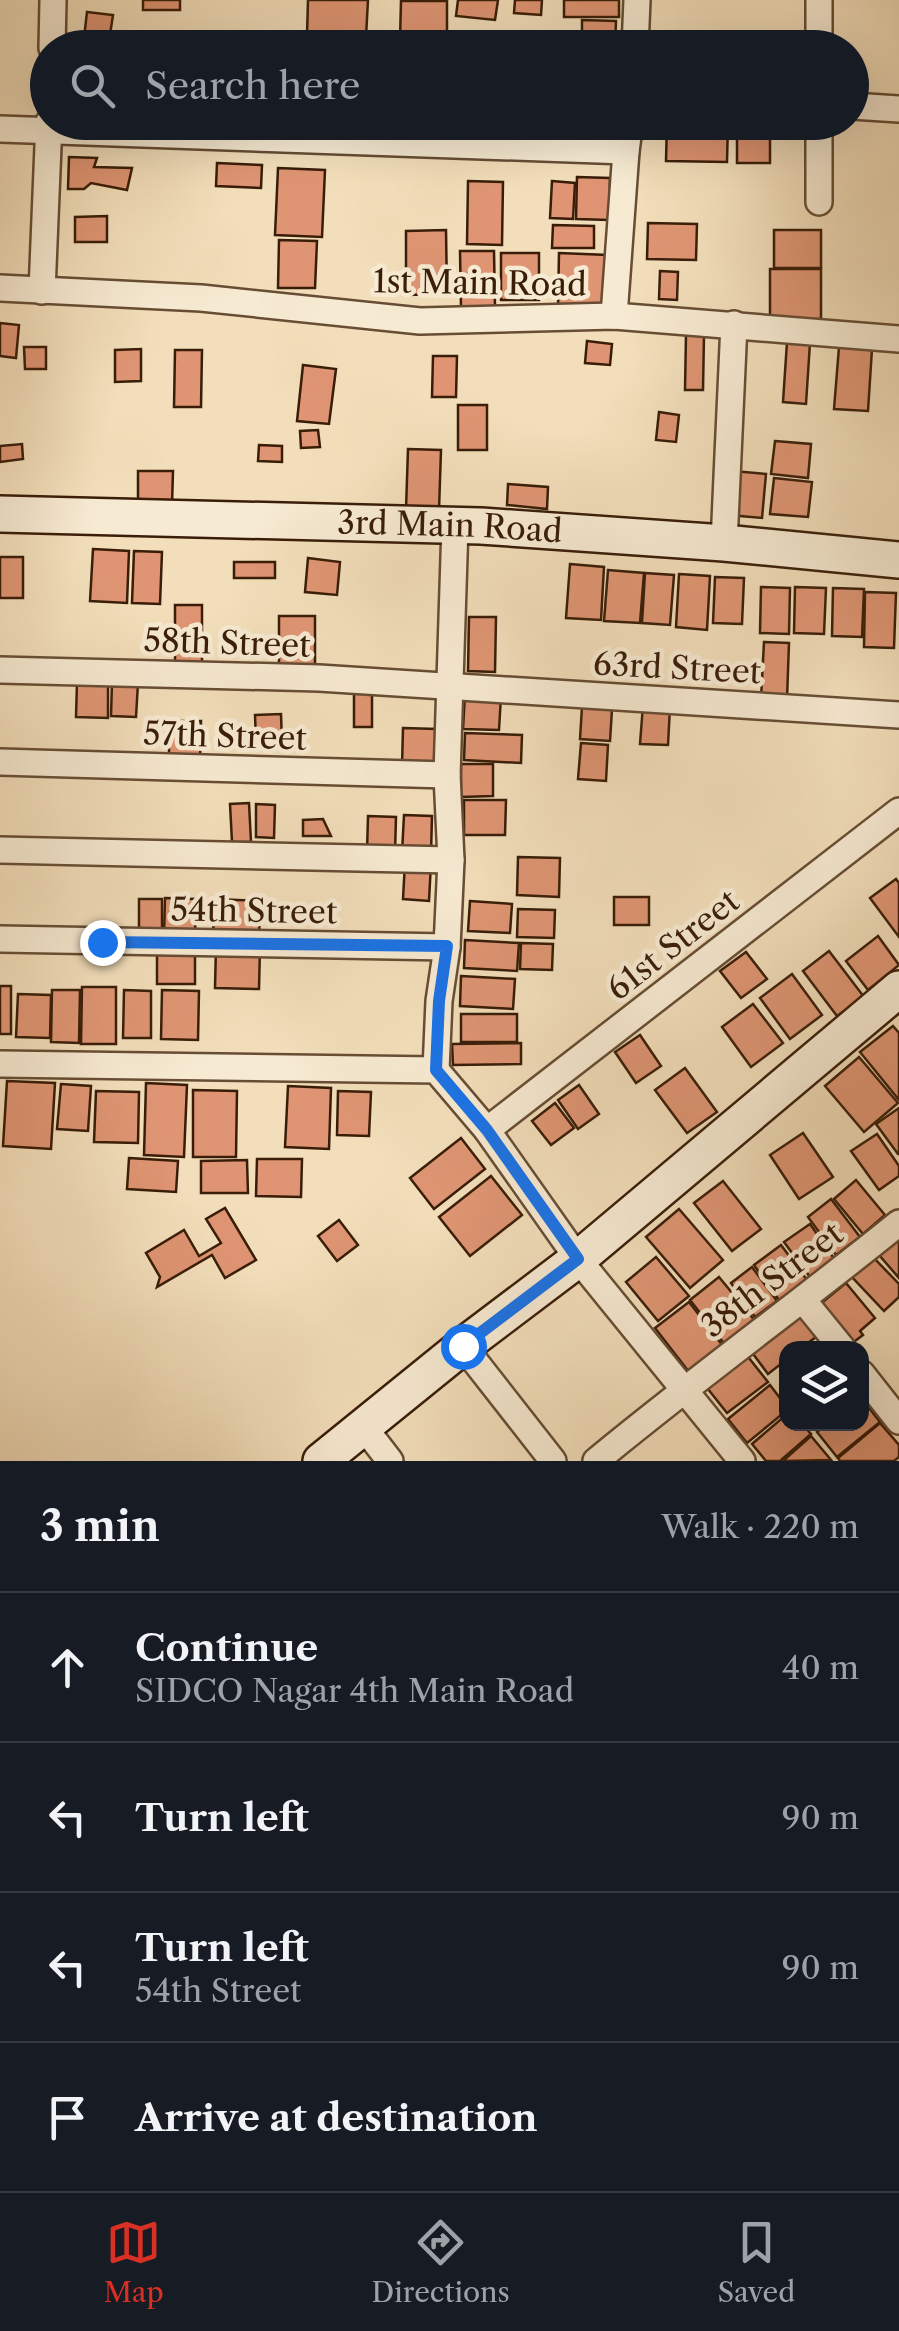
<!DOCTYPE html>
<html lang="en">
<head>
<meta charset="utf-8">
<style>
	:root { --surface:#171b24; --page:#242831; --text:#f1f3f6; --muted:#9ea1a6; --line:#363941; --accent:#d93025 }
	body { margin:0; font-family:"Libre Caslon Text",serif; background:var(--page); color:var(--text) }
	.controls { position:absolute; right:30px; bottom:30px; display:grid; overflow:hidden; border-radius:20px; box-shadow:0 10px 40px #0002 }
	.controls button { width:90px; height:90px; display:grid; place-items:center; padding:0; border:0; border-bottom:2px solid var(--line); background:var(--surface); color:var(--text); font:50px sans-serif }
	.stop { position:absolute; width:30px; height:30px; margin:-22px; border:8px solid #1a73e8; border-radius:50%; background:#fff }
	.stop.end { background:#1a73e8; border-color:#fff; box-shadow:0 2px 10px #0008 }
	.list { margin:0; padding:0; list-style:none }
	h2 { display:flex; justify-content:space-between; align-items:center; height:130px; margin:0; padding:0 40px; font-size:42px }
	h2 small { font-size:32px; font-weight:400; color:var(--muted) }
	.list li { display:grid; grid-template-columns:65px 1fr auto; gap:30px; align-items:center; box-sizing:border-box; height:150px; padding:0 40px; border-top:2px solid var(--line) }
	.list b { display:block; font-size:38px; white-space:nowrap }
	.list p { margin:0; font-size:32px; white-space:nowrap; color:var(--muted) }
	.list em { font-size:32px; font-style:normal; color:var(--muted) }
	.icon { flex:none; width:55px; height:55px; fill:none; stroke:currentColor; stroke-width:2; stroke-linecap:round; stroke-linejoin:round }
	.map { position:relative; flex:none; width:899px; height:1461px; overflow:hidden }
	.search { position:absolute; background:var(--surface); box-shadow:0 10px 40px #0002; left:30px; right:30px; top:30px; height:110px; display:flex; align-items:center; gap:25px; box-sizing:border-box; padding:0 35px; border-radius:55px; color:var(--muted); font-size:38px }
	.sheet { height:730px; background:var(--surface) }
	nav { display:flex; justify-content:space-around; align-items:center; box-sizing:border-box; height:140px; border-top:2px solid var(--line); background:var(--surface); font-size:28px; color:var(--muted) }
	nav a { display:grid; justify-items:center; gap:5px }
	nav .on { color:var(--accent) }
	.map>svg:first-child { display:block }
	.building { fill:#df9573; stroke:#391d08; stroke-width:2.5 }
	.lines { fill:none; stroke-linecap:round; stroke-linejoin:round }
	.street-casing { stroke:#674d34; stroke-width:30 }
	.secondary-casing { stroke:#391d08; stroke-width:40 }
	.street { stroke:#f7ead2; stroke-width:25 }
	.secondary { stroke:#f7ead2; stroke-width:35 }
	.route { stroke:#1a73e8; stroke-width:12 }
	.labels { text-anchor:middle; stroke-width:9; stroke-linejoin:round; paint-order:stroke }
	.street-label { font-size:32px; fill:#391d08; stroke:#f7ead2 }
</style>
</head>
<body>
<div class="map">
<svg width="899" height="1461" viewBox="0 0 899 1461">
	<rect width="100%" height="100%" fill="#f2deba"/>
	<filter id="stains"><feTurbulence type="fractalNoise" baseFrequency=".002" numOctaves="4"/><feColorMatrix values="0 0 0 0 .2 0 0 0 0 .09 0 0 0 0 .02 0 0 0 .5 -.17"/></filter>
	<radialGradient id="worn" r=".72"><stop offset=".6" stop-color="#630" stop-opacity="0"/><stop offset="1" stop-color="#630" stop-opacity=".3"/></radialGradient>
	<g class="building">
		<rect x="143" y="0" width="37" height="10"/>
		<polygon points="308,0 368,0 366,37 307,35"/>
		<polygon points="458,0 498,0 495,20 456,16"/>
		<polygon points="515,0 542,0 541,15 514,13"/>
		<rect x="564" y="0" width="55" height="17"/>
		<polygon points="401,1 447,1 447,41 400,40"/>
		<polygon points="87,12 113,15 109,41 84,38"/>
		<polygon points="582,20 616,21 615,48 582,48"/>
		<rect x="148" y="33" width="37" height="15"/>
		<polygon points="201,36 240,36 240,48 200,48"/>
		<polygon points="658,36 729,37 729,48 657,48"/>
		<polygon points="558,122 599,122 598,135 558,134"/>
		<polygon points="667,122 728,122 727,162 666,161"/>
		<rect x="737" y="122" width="33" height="41"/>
		<polygon points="69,157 97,158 94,167 132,168 127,190 91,183 84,189 68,189"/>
		<polygon points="217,163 262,165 261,188 216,186"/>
		<polygon points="278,168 325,170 322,237 275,235"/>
		<polygon points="577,177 610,178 609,220 576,219"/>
		<polygon points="468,181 503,182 502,245 467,244"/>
		<polygon points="552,181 575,183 573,219 550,218"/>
		<polygon points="107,216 107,242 75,242 75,217"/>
		<polygon points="648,223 697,224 696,260 647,259"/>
		<polygon points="553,225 594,226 594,248 552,248"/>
		<polygon points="446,230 447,294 406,295 406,231"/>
		<rect x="774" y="230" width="47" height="38"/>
		<polygon points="279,240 317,241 315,288 278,288"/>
		<polygon points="460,251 494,251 495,306 461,307"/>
		<rect x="501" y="253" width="38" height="47"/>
		<polygon points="559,253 608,255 606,310 558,308"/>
		<rect x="770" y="269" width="51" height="50"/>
		<polygon points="660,271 678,272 677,300 659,299"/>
		<polygon points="0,323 19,325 16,358 0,356"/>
		<polygon points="686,334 704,335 703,390 685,390"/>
		<polygon points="587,341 612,344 610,365 585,363"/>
		<polygon points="787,342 810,343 806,404 783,402"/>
		<polygon points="24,347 46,347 46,369 25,369"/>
		<polygon points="839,347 872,349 868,411 834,409"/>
		<polygon points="141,349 141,381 115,382 115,350"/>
		<polygon points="175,350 202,350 201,407 174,407"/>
		<polygon points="433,356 457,356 456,397 432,397"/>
		<polygon points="303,365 336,369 329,424 297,421"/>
		<rect x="458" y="405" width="29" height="45"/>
		<polygon points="659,412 679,415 676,442 656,440"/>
		<polygon points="318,430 320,447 301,448 300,431"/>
		<polygon points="775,441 811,444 808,478 771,474"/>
		<polygon points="22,444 23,459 0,462 0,446"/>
		<polygon points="259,445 282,446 282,462 258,461"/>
		<polygon points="408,449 441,450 439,510 406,509"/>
		<polygon points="138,471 173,471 172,505 138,504"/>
		<polygon points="733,471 766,474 762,518 729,515"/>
		<polygon points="774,478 812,482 808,517 770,514"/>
		<polygon points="508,484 548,487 547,509 507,505"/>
		<polygon points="93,549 129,551 127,603 90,601"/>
		<polygon points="134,551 162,552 160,604 132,603"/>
		<rect x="0" y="557" width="23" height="41"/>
		<polygon points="308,558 340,562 337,595 305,592"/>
		<rect x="234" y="562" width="41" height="16"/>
		<polygon points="570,564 604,567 601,620 566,618"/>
		<polygon points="608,570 644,573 640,623 604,621"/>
		<polygon points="645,573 674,575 670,625 642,623"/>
		<polygon points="679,574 710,576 707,630 676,627"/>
		<polygon points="715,577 744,578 742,624 713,623"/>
		<polygon points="761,587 790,588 789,634 760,633"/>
		<polygon points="795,587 826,588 824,634 794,633"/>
		<polygon points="833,588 864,589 862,637 832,636"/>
		<polygon points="865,592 896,593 894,648 864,647"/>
		<rect x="175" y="605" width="27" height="59"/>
		<rect x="279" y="616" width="36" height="53"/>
		<polygon points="469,617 496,617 495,672 468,671"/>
		<polygon points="764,642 789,643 787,699 761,698"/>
		<polygon points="77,682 108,683 108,718 76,717"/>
		<polygon points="112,682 138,683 136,717 111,716"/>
		<polygon points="354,686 372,687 372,727 354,727"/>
		<polygon points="465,694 501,696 499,730 463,729"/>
		<polygon points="643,705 670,707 668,745 640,744"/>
		<polygon points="582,707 612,709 610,741 580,739"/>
		<polygon points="281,714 282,742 256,742 255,715"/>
		<polygon points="169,721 201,721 200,761 169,761"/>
		<polygon points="403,728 437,729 435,768 402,767"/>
		<polygon points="465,733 522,735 521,763 464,760"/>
		<polygon points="581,743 608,745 606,781 578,779"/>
		<polygon points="461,764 493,764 493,796 461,797"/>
		<polygon points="464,800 506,800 505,835 464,835"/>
		<polygon points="249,803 251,842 232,842 230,804"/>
		<polygon points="256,804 275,805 274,838 256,837"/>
		<polygon points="404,815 432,816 431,854 402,853"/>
		<polygon points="368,816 396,817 395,853 367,852"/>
		<polygon points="323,819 331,836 303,836 303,820"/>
		<polygon points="518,857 560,858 559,897 517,895"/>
		<polygon points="405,862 431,863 429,901 403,899"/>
		<polygon points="896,879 899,883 899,937 870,898"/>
		<rect x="614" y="897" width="35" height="28"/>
		<polygon points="165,898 196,899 195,936 164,936"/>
		<rect x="139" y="899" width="23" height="35"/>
		<polygon points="214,899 260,901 259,941 213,939"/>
		<polygon points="470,901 512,904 510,933 468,931"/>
		<polygon points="518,909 555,910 554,938 517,937"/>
		<polygon points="878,936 899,965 868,990 846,961"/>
		<polygon points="465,940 519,943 517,971 464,968"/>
		<polygon points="521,943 553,944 552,970 520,969"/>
		<rect x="157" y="946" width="38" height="38"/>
		<polygon points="216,946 260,947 259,989 215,988"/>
		<polygon points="829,951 864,997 837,1016 803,971"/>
		<polygon points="746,952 767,979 741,998 720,971"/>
		<polygon points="792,974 822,1015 790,1039 760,998"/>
		<polygon points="461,976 515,979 513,1009 460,1006"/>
		<rect x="0" y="986" width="11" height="48"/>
		<polygon points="82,987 116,987 116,1044 81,1044"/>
		<polygon points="52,990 80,990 79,1043 51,1042"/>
		<polygon points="124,990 151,991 151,1038 123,1038"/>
		<polygon points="162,990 199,991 198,1040 161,1039"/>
		<polygon points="18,994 51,995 50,1038 16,1037"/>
		<polygon points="753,1004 783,1043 751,1067 722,1027"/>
		<rect x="461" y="1014" width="56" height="28"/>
		<polygon points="893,1026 899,1033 899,1100 860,1052"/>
		<polygon points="640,1035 661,1066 636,1083 615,1052"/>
		<polygon points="521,1043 521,1064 453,1065 452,1044"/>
		<polygon points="859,1057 898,1103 864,1132 825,1086"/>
		<polygon points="685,1068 717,1112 687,1133 655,1090"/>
		<polygon points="7,1081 55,1083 51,1149 3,1146"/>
		<polygon points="146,1083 187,1085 184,1157 144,1155"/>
		<polygon points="61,1084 91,1086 88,1131 57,1129"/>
		<polygon points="579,1085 599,1114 578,1129 558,1100"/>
		<polygon points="288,1086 331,1088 329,1149 285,1147"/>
		<polygon points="193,1090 237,1091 236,1157 193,1157"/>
		<polygon points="96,1091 139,1092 138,1143 94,1142"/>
		<polygon points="338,1091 371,1092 369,1136 337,1135"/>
		<polygon points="555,1103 574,1128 551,1145 532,1121"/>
		<polygon points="899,1108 899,1154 898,1154 876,1124"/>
		<polygon points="803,1133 833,1177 799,1199 770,1155"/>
		<polygon points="877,1134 899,1166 899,1176 879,1190 851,1151"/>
		<polygon points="461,1138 485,1169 434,1209 410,1178"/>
		<polygon points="129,1158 178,1161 176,1192 127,1189"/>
		<polygon points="257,1159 302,1159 301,1197 256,1196"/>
		<polygon points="247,1160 248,1193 201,1193 201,1161"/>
		<polygon points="491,1176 522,1215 470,1256 439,1217"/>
		<polygon points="856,1180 885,1215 863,1234 834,1199"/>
		<polygon points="723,1181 761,1229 732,1251 694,1203"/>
		<polygon points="831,1199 860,1237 836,1255 808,1217"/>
		<polygon points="225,1208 256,1260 225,1278 212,1255 157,1287 160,1277 146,1253 184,1230 199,1256 221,1243 206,1219"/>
		<polygon points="679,1209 723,1260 690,1288 646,1237"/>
		<polygon points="339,1220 358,1245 337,1261 318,1236"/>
		<polygon points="810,1224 835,1260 810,1277 784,1242"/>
		<polygon points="899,1239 899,1278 879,1255"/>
		<polygon points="781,1245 807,1280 779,1300 754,1265"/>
		<polygon points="872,1256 899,1284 899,1297 884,1311 851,1276"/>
		<polygon points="656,1257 689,1296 658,1321 626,1282"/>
		<polygon points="752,1267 777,1301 755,1317 731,1283"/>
		<polygon points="719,1277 756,1322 726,1346 690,1300"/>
		<polygon points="846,1283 875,1318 860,1331 863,1335 851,1344 819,1305"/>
		<polygon points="689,1302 723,1346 689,1372 655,1328"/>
		<polygon points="796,1311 816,1337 801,1348 786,1348 786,1360 768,1374 748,1347"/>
		<polygon points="745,1353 768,1382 727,1413 704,1384"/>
		<polygon points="770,1385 786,1406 786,1411 747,1443 728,1419"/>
		<polygon points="862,1399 880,1422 837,1457 817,1432 827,1424 862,1424"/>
		<polygon points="786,1415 786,1424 802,1424 811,1434 780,1461 766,1461 752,1444"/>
		<polygon points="880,1423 899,1445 899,1457 894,1461 840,1461 838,1458"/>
		<polygon points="811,1436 831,1460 783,1461"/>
	</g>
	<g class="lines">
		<defs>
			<g id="street">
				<polyline points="819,0 819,48"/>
				<polyline points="52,48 53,0"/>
				<polyline points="635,48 637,0"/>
				<polyline points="852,106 899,109"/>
				<polyline points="0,129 626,151"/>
				<polyline points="819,202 819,122"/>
				<polyline points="0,288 201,298 420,321 614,316 899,339"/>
				<polyline points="42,291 49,122"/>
				<polyline points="614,316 626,151 630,122"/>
				<polyline points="724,543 734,324"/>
				<polyline points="0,670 319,678 899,715"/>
				<polyline points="0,762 447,775"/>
				<polyline points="0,850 451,860"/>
				<polyline points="0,939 447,947"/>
				<polyline points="0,1064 436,1070 487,1130 578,1259 742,1461"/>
				<polyline points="436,1070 439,1001 447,947 451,860 447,775 455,525"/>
				<polyline points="487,1130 899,811"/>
				<polyline points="803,1300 842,1348"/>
				<polyline points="463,1346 553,1461"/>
				<polyline points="862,1374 899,1421"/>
				<polyline points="363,1426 390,1461"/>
				<path d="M596 1461C695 1379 799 1304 899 1223"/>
			</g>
			<g id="secondary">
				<path id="s1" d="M0 514 481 526 724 543 899 560"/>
				<polyline points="321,1461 463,1346 578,1259 899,989"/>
			</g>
		</defs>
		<use href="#street" class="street-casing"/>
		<use href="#secondary" class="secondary-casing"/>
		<use href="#street" class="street"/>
		<use href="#secondary" class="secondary"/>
	</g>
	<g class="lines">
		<polyline class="route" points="102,942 447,946 439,1001 436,1070 487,1130 578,1259 463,1346"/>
	</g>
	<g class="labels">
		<g class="street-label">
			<text transform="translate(480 283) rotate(1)" y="11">1st Main Road</text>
			<text dy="11" stroke="none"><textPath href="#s1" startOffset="450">3rd Main Road</textPath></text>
			<text transform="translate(227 643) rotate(2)" y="11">58th Street</text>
			<text transform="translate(677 668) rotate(3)" y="11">63rd Street</text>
			<text transform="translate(225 736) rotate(2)" y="11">57th Street</text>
			<text transform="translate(254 911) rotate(1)" y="11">54th Street</text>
			<text transform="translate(673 945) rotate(-38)" y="11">61st Street</text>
			<text transform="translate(772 1280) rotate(-37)" y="11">38th Street</text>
		</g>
	</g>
	<rect width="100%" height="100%" filter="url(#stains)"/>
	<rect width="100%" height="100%" fill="url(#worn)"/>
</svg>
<div class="controls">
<button><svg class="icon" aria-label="layers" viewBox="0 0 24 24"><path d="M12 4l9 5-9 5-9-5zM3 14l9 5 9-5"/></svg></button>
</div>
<div class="stop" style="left:463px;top:1346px"></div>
<div class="stop end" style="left:102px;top:942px"></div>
<div class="search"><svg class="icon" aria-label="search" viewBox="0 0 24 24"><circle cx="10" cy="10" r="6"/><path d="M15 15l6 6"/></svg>Search here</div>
</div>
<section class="sheet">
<h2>3 min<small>Walk · 220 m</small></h2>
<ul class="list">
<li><svg class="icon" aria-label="ahead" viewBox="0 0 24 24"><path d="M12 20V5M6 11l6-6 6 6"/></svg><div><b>Continue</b><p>SIDCO Nagar 4th Main Road</p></div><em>40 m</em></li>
<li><svg class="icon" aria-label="left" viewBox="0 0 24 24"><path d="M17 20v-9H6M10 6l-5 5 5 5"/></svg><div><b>Turn left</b></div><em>90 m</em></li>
<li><svg class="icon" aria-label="left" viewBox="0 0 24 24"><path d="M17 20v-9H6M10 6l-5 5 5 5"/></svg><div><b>Turn left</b><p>54th Street</p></div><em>90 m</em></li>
<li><svg class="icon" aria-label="arrive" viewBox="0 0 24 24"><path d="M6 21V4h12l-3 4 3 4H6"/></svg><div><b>Arrive at destination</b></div></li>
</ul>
</section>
<nav>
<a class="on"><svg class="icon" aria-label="map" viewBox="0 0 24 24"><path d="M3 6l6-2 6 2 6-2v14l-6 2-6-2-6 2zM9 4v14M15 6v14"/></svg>Map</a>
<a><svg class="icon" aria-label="directions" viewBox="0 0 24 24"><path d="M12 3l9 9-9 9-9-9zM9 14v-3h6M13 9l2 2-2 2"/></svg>Directions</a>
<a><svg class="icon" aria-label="saved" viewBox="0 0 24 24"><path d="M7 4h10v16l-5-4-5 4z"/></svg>Saved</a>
</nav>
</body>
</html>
